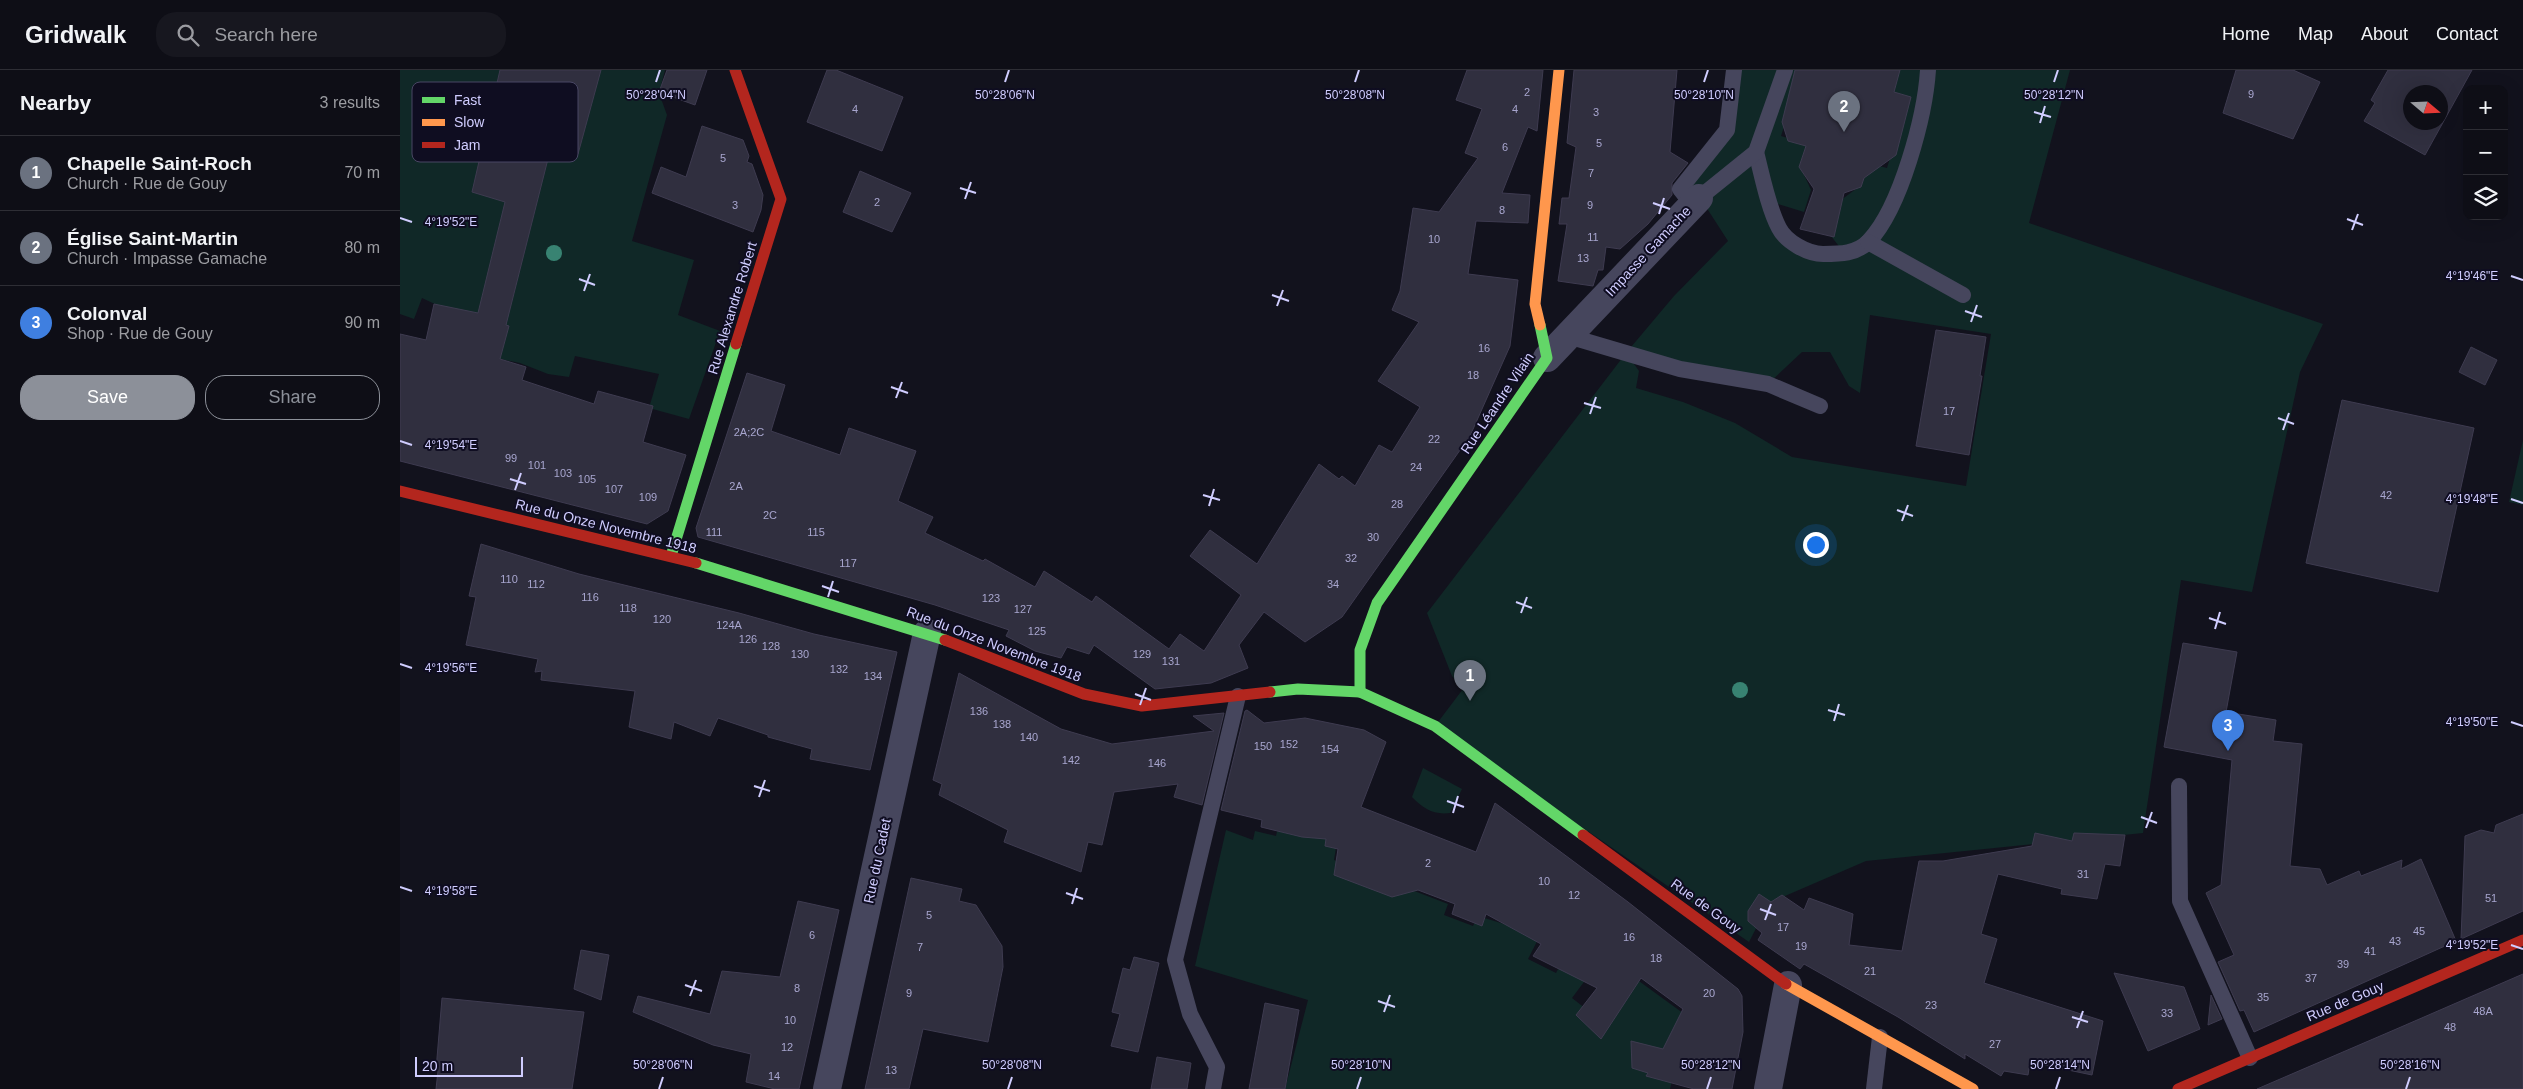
<!DOCTYPE html>
<html lang="en">
<head>
<meta charset="utf-8">
<style>
	:root { --surface:#0e0e16; --page:#17171f; --text:#f1f3f6; --muted:#9b9ca1; --line:#2e2e35; --accent:#8c9099 }
	body { margin:0; font-family:Helvetica,sans-serif; background:var(--page); color:var(--text) }
	.controls { position:absolute; right:15px; top:15px; display:grid; overflow:hidden; border-radius:10px; box-shadow:0 5px 20px #0002 }
	.controls button { width:45px; height:45px; display:grid; place-items:center; padding:0; border:0; border-bottom:1px solid var(--line); background:var(--surface); color:var(--text); font:25px sans-serif }
	.compass { position:absolute; left:2003px; top:15px; width:45px; height:45px; border-radius:50%; background:var(--surface); box-shadow:0 5px 20px #0002; rotate:109deg }
	.scale { position:absolute; left:15px; bottom:12px; width:108px; box-sizing:border-box; padding-left:5px; border:2px solid #d0cdff; border-top:0; font-size:14px; line-height:18px; white-space:nowrap; color:#d0cdff; -webkit-text-stroke:4px #0f0d21; paint-order:stroke }
	.you { position:absolute; left:1415px; top:474px; width:18px; height:18px; margin:-12px; border:4px solid #fff; border-radius:50%; background:#1a73e8; box-shadow:0 0 0 8px #1a73e833 }
	.badge { display:grid; place-items:center; width:32px; height:32px; border-radius:50%; background:var(--accent); color:#fff; font-size:16px; font-weight:700 }
	.pin { position:absolute; translate:-50% -41px; filter:drop-shadow(0 1px 2px #0008) }
	.pin::after { content:''; position:absolute; top:26px; width:18px; height:15px; background:inherit; clip-path:polygon(0 0,100% 0,50% 100%) }
	.list { margin:0; padding:0; list-style:none }
	h2 { display:flex; justify-content:space-between; align-items:center; height:65px; margin:0; padding:0 20px; font-size:21px }
	h2 small { font-size:16px; font-weight:400; color:var(--muted) }
	.list li { display:grid; grid-template-columns:32px 1fr auto; gap:15px; align-items:center; box-sizing:border-box; height:75px; padding:0 20px; border-top:1px solid var(--line) }
	.list b { display:block; font-size:19px; white-space:nowrap }
	.list p { margin:0; font-size:16px; white-space:nowrap; color:var(--muted) }
	.list em { font-size:16px; font-style:normal; color:var(--muted) }
	.actions { display:flex; gap:10px; padding:15px 20px }
	.actions a { flex:1; padding:11px 0; border:1px solid var(--accent); border-radius:20px; text-align:center; font-size:18px; color:var(--accent) }
	.actions .main { background:var(--accent); color:#fff }
	.icon { flex:none; width:28px; height:28px; fill:none; stroke:currentColor; stroke-width:2; stroke-linecap:round; stroke-linejoin:round }
	.map { position:relative; flex:none; width:2123px; height:1019px; overflow:hidden }
	header { display:flex; align-items:center; gap:30px; box-sizing:border-box; height:70px; padding:0 25px; background:var(--surface); border-bottom:1px solid var(--line) }
	header strong { font-size:24px }
	nav { display:flex; gap:28px; margin-inline-start:auto; font-size:18px }
	.search { width:350px; height:45px; background:var(--page); display:flex; align-items:center; gap:12px; box-sizing:border-box; padding:0 18px; border-radius:20px; color:var(--muted); font-size:19px }
	main { display:flex }
	aside { flex:1; background:var(--surface) }
	.map>svg:first-child { display:block }
	.green { fill:#102827; fill-rule:evenodd }
	.building { fill:#302f3f; stroke:#3e3b50; fill-rule:evenodd }
	.lines { fill:none; stroke-linecap:round; stroke-linejoin:round }
	.lane { stroke:#46465d; stroke-width:16 }
	.street { stroke:#46465d; stroke-width:28 }
	.fast { stroke:#63d668; stroke-width:11 }
	.slow { stroke:#ff974d; stroke-width:11 }
	.jam { stroke:#b3261e; stroke-width:11 }
	.tree { fill:#388372 }
	.ticks { fill:none; stroke:#d0cdff; stroke-width:2 }
	.labels { text-anchor:middle; stroke-width:4; stroke-linejoin:round; paint-order:stroke }
	.number-label { font-size:11px; fill:#a8a6cf }
	.street-label { font-size:14px; fill:#d0cdff; stroke:#0f0d21 }
	.key { fill:#0f0d21; stroke:#494764; stroke-width:1 }
	.key-label { font-size:14px; fill:#d0cdff }
	.ticks-label { font-size:12px; text-anchor:middle; fill:#d0cdff; stroke:#0f0d21; stroke-width:4; stroke-linejoin:round; paint-order:stroke }
</style>
</head>
<body>
<header>
<strong>Gridwalk</strong>
<div class="search"><svg class="icon" aria-label="search" viewBox="0 0 24 24"><circle cx="10" cy="10" r="6"/><path d="M15 15l6 6"/></svg>Search here</div>
<nav><a>Home</a><a>Map</a><a>About</a><a>Contact</a></nav>
</header>
<main>
<aside>
<h2>Nearby<small>3 results</small></h2>
<ul class="list">
<li><span class="badge" style="background:#6b7280">1</span><div><b>Chapelle Saint-Roch</b><p>Church · Rue de Gouy</p></div><em>70 m</em></li>
<li><span class="badge" style="background:#6b7280">2</span><div><b>Église Saint-Martin</b><p>Church · Impasse Gamache</p></div><em>80 m</em></li>
<li><span class="badge" style="background:#3f7fe0">3</span><div><b>Colonval</b><p>Shop · Rue de Gouy</p></div><em>90 m</em></li>
</ul>
<div class="actions"><a class="main">Save</a><a>Share</a></div>
</aside>
<div class="map">
<svg width="2123" height="1019" viewBox="0 0 2123 1019">
	<rect width="100%" height="100%" fill="#12121d"/>
	<g class="green">
		<polygon points="0,0 265,0 259,23 267,45 232,171 294,190 278,245 320,261 289,349 249,338 259,304 175,286 169,307 148,304 120,293 95,288 56,244 22,228 14,249 0,244"/>
		<path d="M1334 0H1402L1381 66 1408 74 1401 98 1411 120 1404 142 1371 132 1397 176 1445 184 1431 166 1441 130 1460 116 1468 93 1487 98 1507 31 1488 25 1496 0H1670L1629 153 1923 254 1900 302 1852 522 1781 510 1743 763 1466 791 1369 833 1349 872 1035 656 1063 619 1052 606 1027 543 1226 283 1274 226 1328 171 1288 109 1327 60ZM1470 245 1591 264 1566 416 1392 387 1335 353 1283 332 1236 318 1239 301 1227 284 1368 314 1402 282H1430L1449 316 1460 323Z"/>
		<polygon points="2123,370 2123,435 2109,432"/>
		<path d="M1023 698 1062 719 1050 743C1033 745 1024 739 1012 727Z"/>
		<polygon points="885,725 943,734 934,790 1048,834 1044,845 1073,856 1078,846 1127,861 1150,846 1128,889 1156,903 1176,865 1204,885 1172,928 1190,942 1221,898 1298,954 1274,1002 1270,1019 885,1019 908,930 795,896 826,760 853,770 855,761 876,766"/>
	</g>
	<g class="building">
		<polygon points="100,0 201,0 178,84 151,77 106,255 109,256 100,289 126,297 122,310 194,334 198,321 253,336 243,372 286,385 268,441 247,454 0,391 0,264 26,270 34,234 78,243 105,132 72,122"/>
		<polygon points="267,0 307,0 295,35 259,22"/>
		<polygon points="427,0 436,0 503,27 482,81 407,52"/>
		<polygon points="1067,0 1143,0 1137,61 1128,57 1102,123 1130,125 1128,153 1076,151 1068,204 1118,210 1110,276 1070,366 942,547 905,572 864,542 839,575 848,598 811,613 755,619 694,575 689,584 667,577 661,588 635,581 606,566 609,560 535,535 298,467 296,458 347,303 385,315 371,361 440,385 449,358 516,381 498,431 533,447 525,463 583,491 585,489 635,517 644,501 692,532 696,526 769,579 780,564 804,581 841,525 790,486 810,460 857,494 919,394 939,409 942,406 955,416 979,375 992,382 1020,337 978,311 1019,252 992,240 1000,221 1013,138 1039,142 1078,88 1065,83 1082,39 1056,30"/>
		<polygon points="1174,0 1277,0 1270,82 1288,93 1272,113 1272,125 1248,154 1220,179 1206,177 1203,200 1198,200 1193,216 1158,211 1167,154 1159,154 1162,128 1169,128 1176,77 1167,73"/>
		<polygon points="1395,0 1500,0 1494,22 1511,27 1496,85 1464,108 1461,117 1444,123 1434,167 1400,159 1414,119 1399,97 1406,76 1388,71 1382,52"/>
		<polygon points="1836,0 1893,0 1920,12 1893,69 1823,43"/>
		<path d="M1988 0H2072L2025 85 1964 51 1975 33 1971 30ZM2010 22H2040V52H2010Z"/>
		<polygon points="302,56 343,70 349,86 347,92 352,94 363,125 361,140 353,162 252,123 261,97 286,107"/>
		<polygon points="460,101 511,123 492,162 443,142"/>
		<polygon points="1536,260 1586,267 1580,306 1582,306 1569,385 1516,376"/>
		<polygon points="2071,277 2097,290 2085,315 2059,302"/>
		<polygon points="1942,330 2074,358 2038,522 1906,493"/>
		<polygon points="81,474 179,504 339,543 414,564 497,582 470,700 410,689 412,679 368,667 368,665 318,648 310,666 274,652 271,669 229,657 235,621 141,610 142,601 135,602 138,589 66,575 76,527 69,526"/>
		<polygon points="1783,573 1837,582 1826,642 1876,650 1873,671 1902,674 1890,796 1920,799 1927,815 1959,801 1961,806 2002,790 2001,799 2021,789 2056,871 1854,962 1844,940 1840,941 1818,892 1834,885 1806,823 1821,815 1832,690 1764,677"/>
		<polygon points="559,603 661,659 712,674 814,661 793,646 824,643 802,735 774,727 778,714 714,722 702,775 688,772 681,802 604,772 608,760 539,725 542,714 533,710"/>
		<polygon points="847,640 864,653 905,648 964,660 986,672 961,737 1076,782 1095,733 1228,832 1338,919 1342,926 1343,962 1332,1019 1294,1019 1246,1006 1248,1003 1232,998 1231,971 1263,979 1283,939 1241,908 1201,969 1176,945 1197,918 1133,886 1141,874 1086,844 1082,856 1052,844 1055,834 1018,820 992,827 934,805 938,779 925,776 926,769 902,767 861,757 862,750 821,740 845,641"/>
		<polygon points="2123,744 2123,841 2061,869 2065,766 2081,760 2094,763 2096,755"/>
		<polygon points="1635,763 1672,771 1674,763 1725,765 1720,796 1705,794 1697,829 1661,824 1662,819 1598,804 1581,864 1597,869 1584,913 1703,951 1692,1005 1630,992 1628,1005 1604,1001 1601,1006 1565,984 1565,989 1498,947 1404,894 1400,899 1358,870 1362,863 1348,851 1348,841 1359,824 1371,832 1382,825 1404,840 1409,828 1453,844 1449,875 1502,881 1519,791 1543,791 1632,776"/>
		<polygon points="511,808 562,819 559,831 576,835 602,876 603,897 588,972 523,959 509,1019 465,1019"/>
		<polygon points="398,831 439,840 399,1019 375,1019 346,1012 351,984 313,975 233,942 238,926 310,944 322,901 380,907"/>
		<polygon points="181,880 209,885 201,930 174,919"/>
		<polygon points="734,887 759,893 738,982 711,976 720,944 712,942 723,898 730,900"/>
		<polygon points="1714,903 1784,917 1800,959 1748,981"/>
		<polygon points="2123,904 2123,1019 1857,1019 2001,957"/>
		<polygon points="1811,925 1822,949 1808,955"/>
		<polygon points="42,928 184,942 172,1019 36,1019 38,1001 36,1000"/>
		<polygon points="865,933 899,940 885,1019 849,1019"/>
		<polygon points="757,987 791,993 787,1019 751,1019"/>
	</g>
	<g class="lines">
		<g class="lane">
			<path d="M1356 82C1362 105 1368 137 1379 158 1386 172 1408 184 1423 184 1440 184 1457 184 1469 171 1501 137 1525 46 1528 0"/>
			<polyline points="1299,128 1356,82 1385,0"/>
			<polyline points="1292,134 1280,119 1327,60 1334,0"/>
			<polyline points="1468,172 1563,225"/>
			<polyline points="1168,266 1280,299 1368,314 1420,336"/>
			<polyline points="1779,716 1780,831 1850,988"/>
			<polyline points="813,1019 817,997 790,944 775,890 838,626"/>
			<polyline points="1474,1019 1480,967"/>
		</g>
		<g class="street">
			<polyline points="1147,288 1299,128"/>
			<polyline points="427,1019 527,563"/>
			<polyline points="1368,1019 1388,915"/>
		</g>
		<g class="fast">
			<polyline points="271,486 336,274"/>
			<polyline points="296,493 545,570"/>
			<polyline points="870,622 898,619 960,622 1035,656 1183,765"/>
			<polyline points="960,622 960,580 977,533 1147,288 1140,255"/>
		</g>
		<g class="slow">
			<polyline points="1140,255 1135,234 1159,0"/>
			<polyline points="1386,914 1573,1019"/>
		</g>
		<g class="jam">
			<polyline points="335,0 381,129 336,274"/>
			<polyline points="0,421 296,493"/>
			<polyline points="545,570 684,624 742,636 870,622"/>
			<polyline points="1183,765 1386,914"/>
			<polyline points="1778,1019 2123,870"/>
		</g>
	</g>
	<g class="tree">
		<circle cx="154" cy="183" r="8"/>
		<circle cx="1340" cy="620" r="8"/>
	</g>
	<path class="ticks" d="M256 12 260 0M605 12 609 0M955 12 959 0M1304 12 1308 0M1654 12 1658 0M1634 42 1651 47M1640 53 1645 36M560 118 576 123M565 129 571 112M1253 133 1270 139M1259 144 1264 128M0 148 12 152M1947 149 1963 155M1952 160 1958 144M2111 206 2123 210M179 209 195 215M184 221 190 204M872 225 889 231M877 236 883 220M1565 241 1582 247M1571 252 1577 235M491 317 508 323M496 328 502 312M1184 333 1201 338M1190 344 1196 327M1878 348 1894 354M1883 360 1889 343M0 371 12 375M110 409 126 414M115 420 121 403M803 425 820 430M2111 429 2123 433M809 436 814 419M1497 440 1513 446M1502 451 1508 435M422 516 439 522M428 527 433 511M1116 532 1132 538M1121 543 1127 527M1809 548 1826 554M1815 559 1820 542M0 594 12 598M735 624 751 630M740 635 746 618M1428 640 1445 645M1434 651 1439 634M2111 652 2123 656M354 716 370 721M359 727 365 710M1047 731 1064 737M1053 743 1058 726M1741 747 1757 753M1746 758 1752 742M0 817 12 821M666 823 683 829M672 834 677 818M1360 839 1376 845M1365 850 1371 834M2111 875 2123 879M285 915 302 921M290 926 296 910M978 931 995 937M984 942 990 925M1672 947 1688 952M1677 958 1683 941M259 1019 263 1007M608 1019 612 1007M957 1019 961 1007M1307 1019 1311 1007M1656 1019 1660 1007M2006 1019 2010 1007"/>
	<g class="labels">
		<g class="number-label">
			<text x="1127" y="26">2</text>
			<text x="1851" y="28">9</text>
			<text x="455" y="43">4</text>
			<text x="1115" y="43">4</text>
			<text x="1196" y="46">3</text>
			<text x="1199" y="77">5</text>
			<text x="1105" y="81">6</text>
			<text x="323" y="92">5</text>
			<text x="1191" y="107">7</text>
			<text x="477" y="136">2</text>
			<text x="335" y="139">3</text>
			<text x="1190" y="139">9</text>
			<text x="1102" y="144">8</text>
			<text x="1193" y="171">11</text>
			<text x="1034" y="173">10</text>
			<text x="1183" y="192">13</text>
			<text x="1084" y="282">16</text>
			<text x="1073" y="309">18</text>
			<text x="1549" y="345">17</text>
			<text x="349" y="366">2A;2C</text>
			<text x="1034" y="373">22</text>
			<text x="111" y="392">99</text>
			<text x="137" y="399">101</text>
			<text x="1016" y="401">24</text>
			<text x="163" y="407">103</text>
			<text x="187" y="413">105</text>
			<text x="336" y="420">2A</text>
			<text x="214" y="423">107</text>
			<text x="1986" y="429">42</text>
			<text x="248" y="431">109</text>
			<text x="997" y="438">28</text>
			<text x="370" y="449">2C</text>
			<text x="314" y="466">111</text>
			<text x="416" y="466">115</text>
			<text x="973" y="471">30</text>
			<text x="951" y="492">32</text>
			<text x="448" y="497">117</text>
			<text x="109" y="513">110</text>
			<text x="136" y="518">112</text>
			<text x="933" y="518">34</text>
			<text x="190" y="531">116</text>
			<text x="591" y="532">123</text>
			<text x="228" y="542">118</text>
			<text x="623" y="543">127</text>
			<text x="262" y="553">120</text>
			<text x="329" y="559">124A</text>
			<text x="637" y="565">125</text>
			<text x="348" y="573">126</text>
			<text x="371" y="580">128</text>
			<text x="400" y="588">130</text>
			<text x="742" y="588">129</text>
			<text x="771" y="595">131</text>
			<text x="439" y="603">132</text>
			<text x="473" y="610">134</text>
			<text x="579" y="645">136</text>
			<text x="602" y="658">138</text>
			<text x="629" y="671">140</text>
			<text x="889" y="678">152</text>
			<text x="863" y="680">150</text>
			<text x="930" y="683">154</text>
			<text x="671" y="694">142</text>
			<text x="757" y="697">146</text>
			<text x="1028" y="797">2</text>
			<text x="1683" y="808">31</text>
			<text x="1144" y="815">10</text>
			<text x="1174" y="829">12</text>
			<text x="2091" y="832">51</text>
			<text x="529" y="849">5</text>
			<text x="1383" y="861">17</text>
			<text x="2019" y="865">45</text>
			<text x="412" y="869">6</text>
			<text x="1229" y="871">16</text>
			<text x="1995" y="875">43</text>
			<text x="1401" y="880">19</text>
			<text x="520" y="881">7</text>
			<text x="1970" y="885">41</text>
			<text x="1256" y="892">18</text>
			<text x="1943" y="898">39</text>
			<text x="1470" y="905">21</text>
			<text x="1911" y="912">37</text>
			<text x="397" y="922">8</text>
			<text x="509" y="927">9</text>
			<text x="1309" y="927">20</text>
			<text x="1863" y="931">35</text>
			<text x="1531" y="939">23</text>
			<text x="2083" y="945">48A</text>
			<text x="1767" y="947">33</text>
			<text x="390" y="954">10</text>
			<text x="2050" y="961">48</text>
			<text x="1595" y="978">27</text>
			<text x="387" y="981">12</text>
			<text x="491" y="1004">13</text>
			<text x="374" y="1010">14</text>
		</g>
		<g class="street-label">
			<text transform="translate(1248 181) rotate(-47)" y="5">Impasse Gamache</text>
			<text transform="translate(332 238) rotate(-73)" y="5">Rue Alexandre Robert</text>
			<text transform="translate(1097 333) rotate(-56)" y="5">Rue Léandre Vilain</text>
			<text transform="translate(206 456) rotate(14)" y="5">Rue du Onze Novembre 1918</text>
			<text transform="translate(594 574) rotate(21)" y="5">Rue du Onze Novembre 1918</text>
			<text transform="translate(477 791) rotate(-78)" y="5">Rue du Cadet</text>
			<text transform="translate(1306 836) rotate(36)" y="5">Rue de Gouy</text>
			<text transform="translate(1945 931) rotate(-23)" y="5">Rue de Gouy</text>
		</g>
	</g>
	<rect x="12" y="12" width="166" height="80" rx="8" class="key"/>
	<rect x="22" y="27" width="23" height="6" fill="#63d668"/>
	<rect x="22" y="49" width="23" height="7" fill="#ff974d"/>
	<rect x="22" y="72" width="23" height="6" fill="#b3261e"/>
	<g class="key-label">
		<text x="54" y="35">Fast</text>
		<text x="54" y="57">Slow</text>
		<text x="54" y="80">Jam</text>
	</g>
	<g class="ticks-label">
		<text x="256" y="29">50°28'04"N</text>
		<text x="605" y="29">50°28'06"N</text>
		<text x="955" y="29">50°28'08"N</text>
		<text x="1304" y="29">50°28'10"N</text>
		<text x="1654" y="29">50°28'12"N</text>
		<text x="51" y="156">4°19'52"E</text>
		<text x="2072" y="210">4°19'46"E</text>
		<text x="51" y="379">4°19'54"E</text>
		<text x="2072" y="433">4°19'48"E</text>
		<text x="51" y="602">4°19'56"E</text>
		<text x="2072" y="656">4°19'50"E</text>
		<text x="51" y="825">4°19'58"E</text>
		<text x="2072" y="879">4°19'52"E</text>
		<text x="263" y="999">50°28'06"N</text>
		<text x="612" y="999">50°28'08"N</text>
		<text x="961" y="999">50°28'10"N</text>
		<text x="1311" y="999">50°28'12"N</text>
		<text x="1660" y="999">50°28'14"N</text>
		<text x="2010" y="999">50°28'16"N</text>
	</g>
</svg>
<div class="controls">
<button>+</button>
<button>−</button>
<button><svg class="icon" aria-label="layers" viewBox="0 0 24 24"><path d="M12 4l9 5-9 5-9-5zM3 14l9 5 9-5"/></svg></button>
</div>
<svg class="compass" viewBox="-18 -18 36 36"><path d="M0-13l5 13h-10z" fill="#e53935"/><path d="M0 13l5-13h-10z" fill="#9b9ca1"/></svg>
<div class="scale">20 m</div>
<div class="you"></div>
<div class="pin badge" style="left:1070px;top:631px;background:#6b7280">1</div>
<div class="pin badge" style="left:1444px;top:62px;background:#6b7280">2</div>
<div class="pin badge" style="left:1828px;top:681px;background:#3f7fe0">3</div>
</div>
</main>
</body>
</html>
